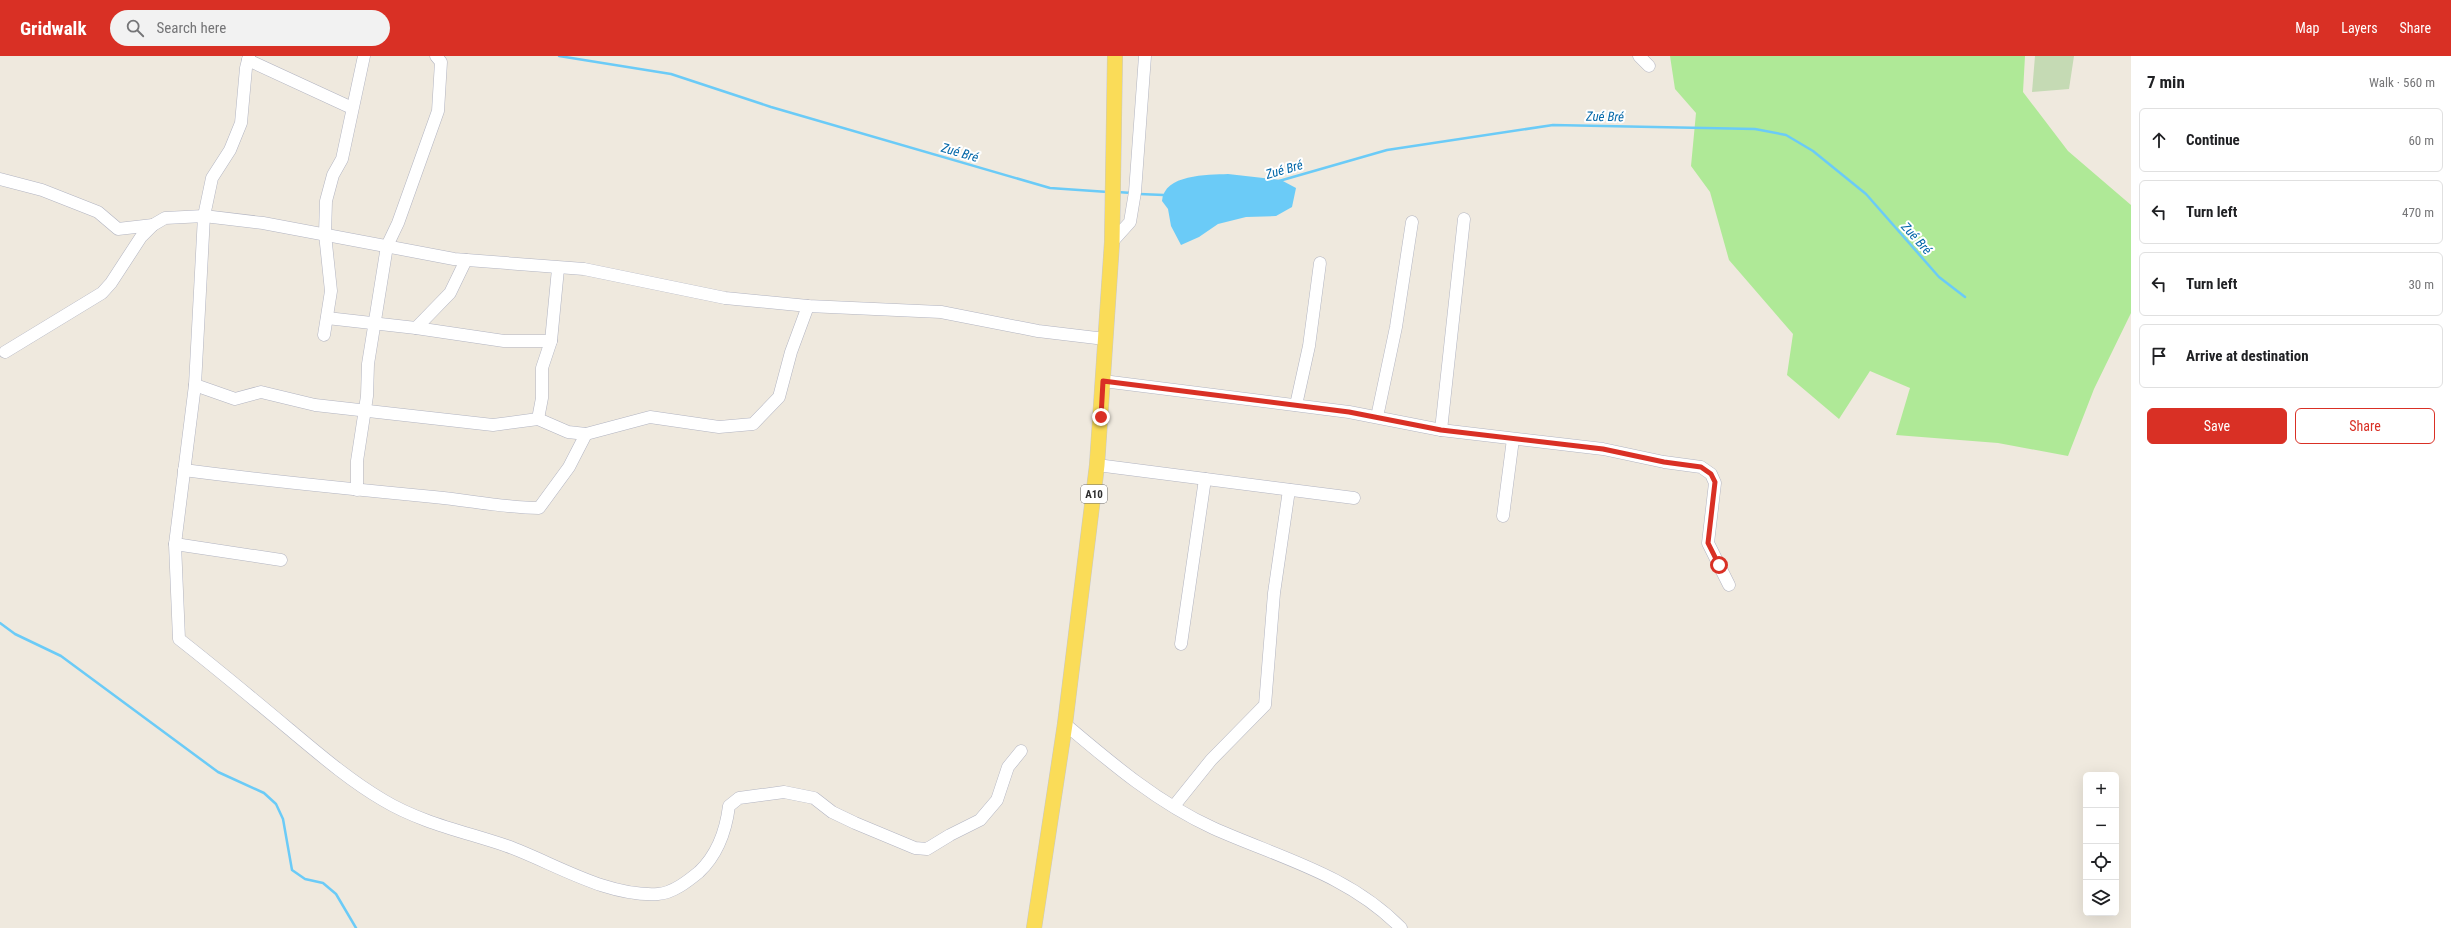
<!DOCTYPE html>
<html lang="en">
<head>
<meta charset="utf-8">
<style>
	:root { --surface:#fff; --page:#f2f2f2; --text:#202124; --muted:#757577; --line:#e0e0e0; --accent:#d93025 }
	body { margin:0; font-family:"Roboto Condensed",sans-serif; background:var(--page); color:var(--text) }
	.controls { position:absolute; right:12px; bottom:12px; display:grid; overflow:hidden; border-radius:6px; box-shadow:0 4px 16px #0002 }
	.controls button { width:36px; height:36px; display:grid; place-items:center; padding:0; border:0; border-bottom:1px solid var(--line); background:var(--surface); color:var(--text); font:20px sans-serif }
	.stop { position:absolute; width:12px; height:12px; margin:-9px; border:3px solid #d93025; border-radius:50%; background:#fff }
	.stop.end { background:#d93025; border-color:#fff; box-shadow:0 1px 4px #0008 }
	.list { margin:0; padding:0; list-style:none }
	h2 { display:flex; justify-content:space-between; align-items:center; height:52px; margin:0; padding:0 16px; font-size:17px }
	h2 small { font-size:13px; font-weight:400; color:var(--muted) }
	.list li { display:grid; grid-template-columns:26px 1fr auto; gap:12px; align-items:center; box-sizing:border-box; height:64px; margin:0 8px 8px; padding:0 8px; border:1px solid var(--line); border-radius:6px }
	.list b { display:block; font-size:15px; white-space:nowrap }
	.list em { font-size:13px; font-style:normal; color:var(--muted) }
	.actions { display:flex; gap:8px; padding:12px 16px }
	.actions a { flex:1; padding:9px 0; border:1px solid var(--accent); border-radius:6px; text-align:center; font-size:14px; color:var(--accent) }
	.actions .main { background:var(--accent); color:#fff }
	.icon { flex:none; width:22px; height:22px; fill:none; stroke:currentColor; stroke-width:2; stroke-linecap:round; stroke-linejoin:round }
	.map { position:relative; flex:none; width:2131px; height:872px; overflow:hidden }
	header { display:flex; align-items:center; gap:24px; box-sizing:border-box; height:56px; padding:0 20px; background:var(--accent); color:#fff }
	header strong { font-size:19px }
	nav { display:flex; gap:22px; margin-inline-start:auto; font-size:14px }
	.search { width:280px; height:36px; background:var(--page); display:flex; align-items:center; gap:10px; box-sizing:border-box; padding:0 14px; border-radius:22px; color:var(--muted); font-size:15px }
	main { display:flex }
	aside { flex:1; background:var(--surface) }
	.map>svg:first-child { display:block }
	.green { fill:#afe997 }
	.cemetery { fill:#c5dab4 }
	.water { fill:#6bcbf7 }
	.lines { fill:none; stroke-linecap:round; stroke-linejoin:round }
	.stream { stroke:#6bcbf7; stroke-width:2.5 }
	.minor-casing { stroke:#b2b4c1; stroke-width:13 }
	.major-casing { stroke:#c8c8c8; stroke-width:16 }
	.minor { stroke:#fff; stroke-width:12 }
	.major { stroke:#fadc58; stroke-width:15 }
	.route { stroke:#d93025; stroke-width:5 }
	.labels { text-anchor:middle; stroke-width:4; stroke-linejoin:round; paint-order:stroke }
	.shield { fill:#fff; stroke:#6c6c6c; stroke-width:1 }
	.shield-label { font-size:11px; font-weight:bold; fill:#2d2d2d }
	.water-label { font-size:13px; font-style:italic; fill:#0468a9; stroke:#fff }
</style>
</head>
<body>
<header>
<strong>Gridwalk</strong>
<div class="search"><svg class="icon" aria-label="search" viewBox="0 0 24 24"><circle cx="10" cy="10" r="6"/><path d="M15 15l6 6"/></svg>Search here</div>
<nav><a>Map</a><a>Layers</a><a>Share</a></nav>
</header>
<main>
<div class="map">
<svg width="2131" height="872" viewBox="0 0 2131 872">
	<rect width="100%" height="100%" fill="#efe9de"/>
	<polygon class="green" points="1670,0 2025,0 2023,36 2068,95 2131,149 2131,257 2094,333 2068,400 1998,387 1896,379 1910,332 1870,315 1839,363 1787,319 1793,278 1729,204 1710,136 1691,110 1696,57 1675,33"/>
	<polygon class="cemetery" points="2035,0 2074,0 2069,33 2032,36"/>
	<path class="water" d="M1228 118 1281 124 1296 132 1292 151 1276 160 1246 161 1218 168 1199 181 1181 189 1171 170 1168 153 1162 145C1164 118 1207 119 1228 118Z"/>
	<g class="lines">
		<g class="stream">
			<polyline points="559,0 671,18 771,51 1050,132 1108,136"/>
			<polyline points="1279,125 1387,94 1553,69 1755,73 1786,79 1813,95 1866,138 1939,221 1965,241"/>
			<polyline points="1117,136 1132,137"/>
			<polyline points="1139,138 1164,139"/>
			<polyline points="0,567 15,578 61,600 218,716 264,737 276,748 283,763 292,814 305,823 323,827 336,838 356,872"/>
		</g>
		<defs>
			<g id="minor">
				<path d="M249 0 246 12 241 67 230 94 212 122 204 160 195 329 175 488 179 583C216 612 252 642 289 673 319 698 349 724 383 744 421 767 466 776 507 790 554 807 606 841 658 838 673 837 688 825 699 816 717 799 726 774 729 750L739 742 784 736 814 742 832 756 855 767 915 792 927 793 950 779 980 764 997 744 1008 711 1021 695"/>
				<polyline points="1639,0 1649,10"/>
				<polyline points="248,4 352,52"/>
				<polyline points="0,123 42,134 98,156 118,173 153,169"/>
				<polyline points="1112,186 1130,166 1135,136 1145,0"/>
				<polyline points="327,262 416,272 450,237 466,204"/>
				<polyline points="416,272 504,285 551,285"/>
				<polyline points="324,279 331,235 325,178 326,145 333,119 342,103 364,0"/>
				<polyline points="5,296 102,237 111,227 141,181 153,169 165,162 204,160 263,167 454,203 584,213 725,242 808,250 941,256 1038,275 1105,283"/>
				<polyline points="1103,325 1349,356 1441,374 1603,393 1664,406 1701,411 1711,418 1715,427 1708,487 1729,529"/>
				<polyline points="195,329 235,343 261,336 315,349 493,369 538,363 568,376 586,378"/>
				<polyline points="1296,349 1309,290 1320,207"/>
				<polyline points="1377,361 1396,271 1412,166"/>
				<polyline points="538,363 542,342 542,312 551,285 558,213"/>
				<polyline points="1441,374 1464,163"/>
				<polyline points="1097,409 1354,442"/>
				<path d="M184 414C267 425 350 433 434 441 468 444 506 452 539 452L569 411 586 378 650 361 719 371 753 368 779 341 791 296 808 250"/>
				<polyline points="357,434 357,405 367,340 368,308 387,190 398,167 438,55 441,6 436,0"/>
				<polyline points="1503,460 1513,383"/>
				<polyline points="175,488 281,504"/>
				<polyline points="1181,588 1205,423"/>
				<path d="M1065 668C1111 707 1158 747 1213 772 1280 802 1348 818 1401 872"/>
				<polyline points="1174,750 1211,704 1265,649 1274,537 1289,434"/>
			</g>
			<polyline id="major" points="1034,872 1065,668 1097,409 1112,186 1115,0"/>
		</defs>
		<use href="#minor" class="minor-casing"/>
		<use href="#major" class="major-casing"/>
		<use href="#minor" class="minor"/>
		<use href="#major" class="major"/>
	</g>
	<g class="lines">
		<polyline class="route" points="1101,361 1103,325 1349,356 1441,374 1603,393 1664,406 1701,411 1711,418 1715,426 1708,487 1719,509"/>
	</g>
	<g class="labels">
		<rect class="shield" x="1081" y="429" width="26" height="18" rx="3"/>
		<g class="shield-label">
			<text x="1094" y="442">A10</text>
		</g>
		<g class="water-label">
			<text transform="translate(1605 60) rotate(1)" y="5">Zué Bré</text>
			<text transform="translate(960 96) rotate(16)" y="5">Zué Bré</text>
			<text transform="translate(1284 113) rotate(-16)" y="5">Zué Bré</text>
			<text transform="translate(1917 182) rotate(48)" y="5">Zué Bré</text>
		</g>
	</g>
</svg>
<div class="controls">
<button>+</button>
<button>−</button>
<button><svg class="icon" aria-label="locate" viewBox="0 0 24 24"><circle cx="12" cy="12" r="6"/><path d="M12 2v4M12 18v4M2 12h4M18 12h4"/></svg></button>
<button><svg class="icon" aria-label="layers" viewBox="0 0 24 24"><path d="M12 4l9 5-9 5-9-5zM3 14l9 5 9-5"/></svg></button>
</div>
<div class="stop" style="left:1719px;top:509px"></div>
<div class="stop end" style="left:1101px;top:361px"></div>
</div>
<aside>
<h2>7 min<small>Walk · 560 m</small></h2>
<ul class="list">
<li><svg class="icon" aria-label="ahead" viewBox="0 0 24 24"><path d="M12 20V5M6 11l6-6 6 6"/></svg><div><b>Continue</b></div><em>60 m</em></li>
<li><svg class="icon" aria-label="left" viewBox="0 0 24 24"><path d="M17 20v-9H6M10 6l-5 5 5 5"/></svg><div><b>Turn left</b></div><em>470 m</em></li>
<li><svg class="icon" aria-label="left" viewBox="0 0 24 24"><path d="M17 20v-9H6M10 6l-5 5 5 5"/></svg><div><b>Turn left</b></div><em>30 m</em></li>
<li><svg class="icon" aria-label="arrive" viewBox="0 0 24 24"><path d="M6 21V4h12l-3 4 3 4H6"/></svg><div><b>Arrive at destination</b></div></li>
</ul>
<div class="actions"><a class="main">Save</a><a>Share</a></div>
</aside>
</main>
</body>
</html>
